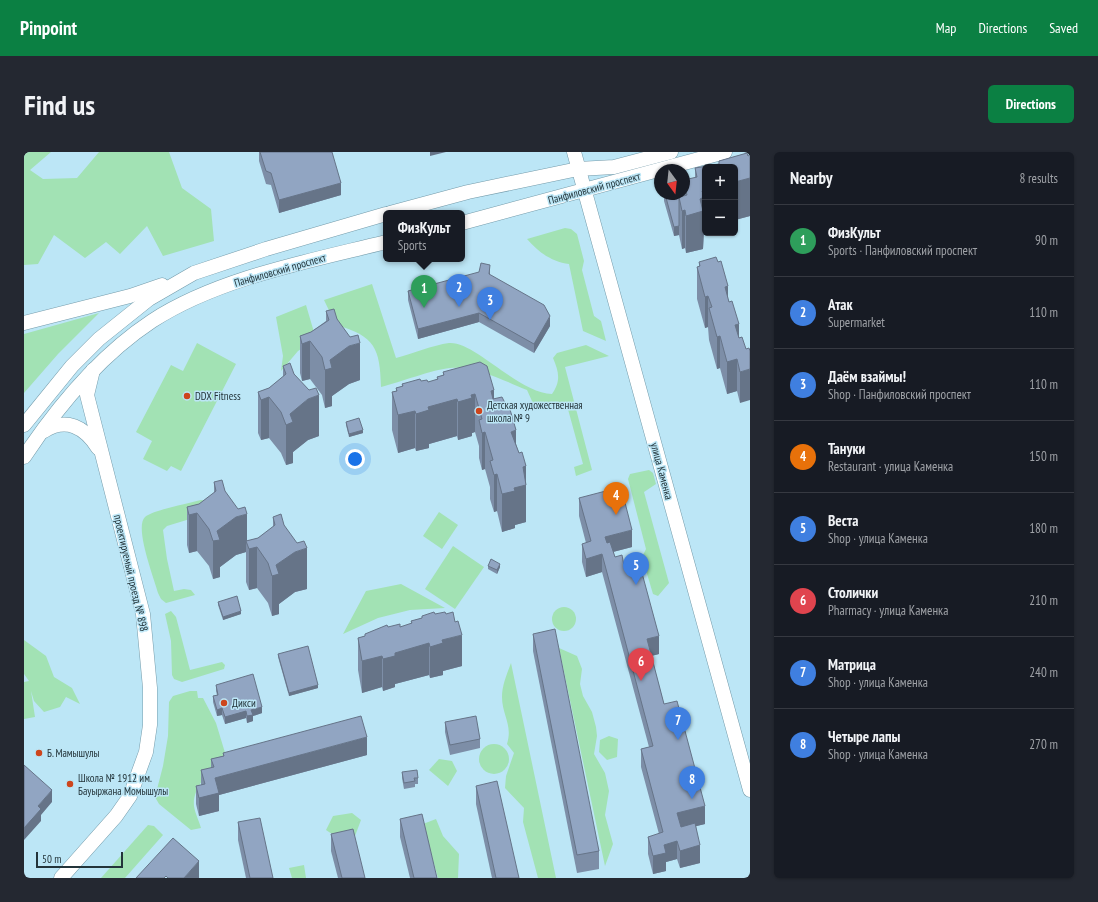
<!DOCTYPE html>
<html lang="en">
<head>
<meta charset="utf-8">
<style>
	:root { --surface:#171b24; --page:#242831; --text:#f1f3f6; --muted:#9ea1a6; --line:#363941; --accent:#0b8043 }
	body { margin:0; font-family:"PT Sans Narrow",sans-serif; background:var(--page); color:var(--text) }
	.controls { position:absolute; right:12px; top:12px; display:grid; overflow:hidden; border-radius:6px; box-shadow:0 1px 3px #0004 }
	.controls button { width:36px; height:36px; display:grid; place-items:center; padding:0; border:0; border-bottom:1px solid var(--line); background:var(--surface); color:var(--text); font:20px sans-serif }
	.compass { position:absolute; left:630px; top:12px; width:36px; height:36px; border-radius:50%; background:var(--surface); box-shadow:0 1px 3px #0004; rotate:165deg }
	.scale { position:absolute; left:12px; bottom:10px; width:87px; box-sizing:border-box; padding-left:4px; border:2px solid #23343a; border-top:0; font-size:11px; line-height:14px; white-space:nowrap; color:#23343a; -webkit-text-stroke:3px #bce6f6; paint-order:stroke }
	.you { position:absolute; left:331px; top:307px; width:14px; height:14px; margin:-10px; border:3px solid #fff; border-radius:50%; background:#1a73e8; box-shadow:0 0 0 6px #1a73e833 }
	.badge { display:grid; place-items:center; width:26px; height:26px; border-radius:50%; background:var(--accent); color:#fff; font-size:13px; font-weight:700 }
	.pin { position:absolute; translate:-50% -33px; filter:drop-shadow(0 1px 2px #0008) }
	.pin::after { content:''; position:absolute; top:21px; width:14px; height:12px; background:inherit; clip-path:polygon(0 0,100% 0,50% 100%) }
	.popup { position:absolute; left:359px; top:58px; width:82px; height:52px; box-sizing:border-box; display:grid; place-content:center; border-radius:6px; background:var(--surface); filter:drop-shadow(0 1px 3px #0005); font-size:13px; white-space:nowrap; color:var(--muted) }
	.popup b { font-size:15px; color:var(--text) }
	.popup::after { content:''; position:absolute; left:50%; top:100%; margin-left:-8px; border:8px solid transparent; border-top-color:var(--surface) }
	.list { margin:0; padding:0; list-style:none }
	h2 { display:flex; justify-content:space-between; align-items:center; height:52px; margin:0; padding:0 16px; font-size:17px }
	h2 small { font-size:13px; font-weight:400; color:var(--muted) }
	.list li { display:grid; grid-template-columns:26px 1fr auto; gap:12px; align-items:center; box-sizing:border-box; height:72px; padding:0 16px; border-top:1px solid var(--line) }
	.list b { display:block; font-size:15px; white-space:nowrap }
	.list p { margin:0; font-size:13px; white-space:nowrap; color:var(--muted) }
	.list em { font-size:13px; font-style:normal; color:var(--muted) }
	.map { position:relative; flex:none; width:726px; height:726px; overflow:hidden; border-radius:6px }
	header { display:flex; align-items:center; gap:24px; box-sizing:border-box; height:56px; padding:0 20px; background:var(--accent); color:#fff }
	header strong { font-size:19px }
	nav { display:flex; gap:22px; margin-inline-start:auto; font-size:14px }
	.intro { display:flex; align-items:center; justify-content:space-between; box-sizing:border-box; height:96px; padding:0 24px }
	h1 { margin:0; font-size:28px }
	.button { padding:10px 18px; border-radius:6px; background:var(--accent); color:#fff; font-size:14px; font-weight:700 }
	main { display:flex; gap:24px; padding:0 24px }
	aside { flex:1; background:var(--surface); border-radius:6px; box-shadow:0 1px 3px #0004 }
	.map>svg:first-child { display:block }
	.green { fill:#a2e2b4 }
	.lines { fill:none; stroke-linecap:round; stroke-linejoin:round }
	.major-casing { stroke:#749baa; stroke-width:15 }
	.major { stroke:#fff; stroke-width:14 }
	.wall { fill:#7d8ea7 }
	.shaded-wall { fill:#667488 }
	.building { fill:#91a5c2; stroke:#667488 }
	.poi-dot { fill:#cd451c; stroke:#bce6f6; stroke-width:1.5 }
	.labels { text-anchor:middle; stroke-width:3; stroke-linejoin:round; paint-order:stroke }
	.street-label { font-size:11px; fill:#23343a; stroke:#bce6f6 }
	.poi-label { font-size:11px; fill:#23343a; stroke:#bce6f6; text-anchor:start }
</style>
</head>
<body>
<header>
<strong>Pinpoint</strong>
<nav><a>Map</a><a>Directions</a><a>Saved</a></nav>
</header>
<div class="intro"><h1>Find us</h1><a class="button">Directions</a></div>
<main>
<div class="map">
<svg width="726" height="726" viewBox="0 0 726 726">
	<rect width="100%" height="100%" fill="#bce6f6"/>
	<g class="green">
		<polygon points="0,0 27,0 6,18 19,27 53,26 75,0 145,0 158,36 187,57 190,89 139,104 123,74 96,102 82,90 61,106 30,83 14,112 0,113"/>
		<path d="M541 76 547 77 553 82 560 109 558 118 570 164 577 169 582 189 559 179 545 112C528 110 514 100 503 87Z"/>
		<path d="M348 132 372 206C388 202 409 193 425 191 451 189 494 241 528 242 537 229 535 220 529 206L533 201 562 193 585 204 541 215 568 318 552 324 550 315 559 312 542 250 512 258 503 238C480 229 452 213 426 216 407 218 377 230 357 235 356 196 351 184 312 173L300 148Z"/>
		<polygon points="282,153 292,187 274,199 257,219 259,204 252,165"/>
		<polygon points="75,161 34,202 0,241 0,182"/>
		<polygon points="173,191 212,212 157,319 147,314 143,319 119,307 128,289 112,280 147,213 159,219"/>
		<polygon points="625,318 629,321 632,332 620,340 645,431 634,444 629,442 618,405 622,397 604,327 606,322"/>
		<path d="M177 348 184 349 179 363 143 374 139 378 143 407 150 439 160 437 167 438 171 443 142 451 137 447 134 441C130 426 110 375 121 365 129 358 166 351 177 348Z"/>
		<polygon points="415,360 434,373 418,397 399,384"/>
		<polygon points="429,394 460,415 431,457 401,437"/>
		<polygon points="377,432 421,456 386,458 354,466 319,482 342,439"/>
		<circle cx="540" cy="467" r="12"/>
		<polygon points="147,459 152,465 166,518 198,510 201,513 200,517 158,530 150,527 148,523 147,489 141,462"/>
		<polygon points="0,488 22,504 30,525 48,536 56,552 42,545 36,555 20,560 10,549 7,539 11,565 0,567 0,530 5,529 0,522"/>
		<polygon points="535,496 553,504 558,517 556,532 559,544 568,560 572,575 573,584 570,602 581,621 585,639 581,663 589,692 581,714"/>
		<path d="M487 511 532 726H514L499 670 500 656 481 636 482 624 490 601 483 592C489 573 478 563 478 545 478 533 483 522 487 511Z"/>
		<path d="M166 539H173L174 546H179L192 571 202 604C188 616 168 635 170 654 171 661 175 669 177 676L167 678 135 652 131 645 139 614 144 584 145 550 149 544Z"/>
		<polygon points="585,584 594,587 593,605 583,608 575,600 576,588"/>
		<circle cx="470" cy="607" r="15"/>
		<polygon points="415,607 428,609 433,619 424,634 405,618"/>
		<polygon points="328,661 337,668 331,684 314,686 302,678 309,664"/>
		<polygon points="412,667 419,684 435,702 434,726 414,726 399,672"/>
		<polygon points="124,673 130,674 139,683 101,726 77,726"/>
		<polygon points="280,713 282,726 268,726 265,716"/>
	</g>
	<g class="lines">
		<defs>
			<g id="major">
				<polyline points="550,0 726,638"/>
				<polyline points="366,61 444,40 554,17 590,15 647,0"/>
				<polyline points="438,71 701,0"/>
				<polyline points="0,171 106,144 138,133"/>
				<polyline points="0,273 48,214 75,187 125,147 170,121 242,97 362,62"/>
				<path d="M20 279C42 265 61 275 74 296"/>
				<path d="M0 305C34 254 75 204 128 169 194 126 286 109 362 90"/>
				<polyline points="37,726 92,664 106,644 122,600 126,573 126,536 119,462 63,243 69,218"/>
			</g>
		</defs>
		<use href="#major" class="major-casing"/>
		<use href="#major" class="major"/>
	</g>
	<g class="wall">
		<polygon points="235,0 308,0 317,43 255,61 247,33 242,32 235,9"/>
		<polygon points="723,1 724,4 726,3 726,64 711,68 711,15 681,15 681,76 680,77 679,97 662,101 661,96 658,97 655,83 650,84 640,49 640,42 660,42 660,28 671,26 671,16 695,12 695,9"/>
		<polygon points="675,110 704,147 715,186 718,185 716,251 713,239 703,242 696,216 693,217 685,188 684,175 681,176 673,147 673,115 675,115"/>
		<polygon points="466,123 526,174 510,201 455,170 394,187 384,148 384,139"/>
		<polygon points="302,159 313,167 336,228 325,232 308,244 308,254 301,256 298,243 286,227 278,229 276,221 276,184 287,180 302,169"/>
		<polygon points="259,214 270,222 295,284 284,288 269,300 269,311 262,313 257,301 245,286 237,288 234,281 234,240 245,236 259,225"/>
		<polygon points="419,220 470,247 492,292 495,301 502,314 502,370 491,373 491,376 478,380 473,359 470,360 466,347 466,335 461,317 458,318 455,306 455,294 451,280 448,281 448,284 434,288 433,284 405,292 405,296 392,299 391,296 374,301 368,278 368,240 372,239 372,236 378,235 378,232 397,229 404,230 413,228 413,225 419,223"/>
		<polygon points="322,270 339,281 325,285 322,273"/>
		<polygon points="190,330 201,339 223,389 234,386 249,375 249,365 260,373 283,437 271,440 255,452 255,462 248,464 244,451 233,436 225,438 222,430 222,400 212,403 196,415 196,425 189,427 185,414 173,399 165,401 163,393 163,355 175,352 190,341"/>
		<polygon points="555,346 608,395 589,400 591,405 600,414 635,502 627,504 640,552 681,672 672,674 676,711 656,716 653,707 642,710 642,719 629,722 624,702 624,685 635,682 617,615 617,597 625,595 578,420 562,425 558,410 558,392 562,391 555,364"/>
		<polygon points="464,414 476,415 473,422 464,417"/>
		<polygon points="194,450 217,462 199,468 194,453"/>
		<polygon points="411,462 438,514 419,519 419,523 406,526 405,523 371,532 371,535 359,539 358,535 338,541 334,518 334,486 341,484 341,482 364,475 376,475 387,472 387,469 398,466 398,464"/>
		<polygon points="509,482 575,699 575,717 553,721 509,499"/>
		<polygon points="254,502 294,536 265,544 254,505"/>
		<polygon points="192,533 238,561 229,564 229,569 223,571 222,566 201,572 198,563 193,564 189,550 189,544 193,543 192,539"/>
		<polygon points="421,570 456,587 456,596 426,603 421,580"/>
		<polygon points="199,601 343,603 195,643 195,659 175,664 172,652 172,634 177,633 177,618 187,616 187,607 199,604"/>
		<polygon points="378,620 394,626 394,632 391,632 391,635 380,637 378,626"/>
		<polygon points="452,634 495,726 468,726 452,652"/>
		<polygon points="376,667 413,726 386,726 376,685"/>
		<polygon points="214,670 249,726 222,726 214,688"/>
		<polygon points="307,682 341,726 314,726 307,699"/>
	</g>
	<g class="shaded-wall">
		<polygon points="406,0 422,0 406,4"/>
		<polygon points="726,26 726,64 711,68 711,30"/>
		<polygon points="317,31 317,43 255,61 255,48"/>
		<polygon points="678,39 681,39 681,76 680,77 679,97 662,101 662,64 676,47"/>
		<polygon points="661,58 661,96 658,97 658,59"/>
		<polygon points="655,74 655,83 650,84 650,75"/>
		<polygon points="466,113 466,123 465,122"/>
		<polygon points="704,134 704,165 701,135"/>
		<polygon points="684,144 684,175 681,176 681,145"/>
		<polygon points="455,161 455,170 394,187 394,177"/>
		<polygon points="526,164 526,174 510,201 510,192"/>
		<polygon points="715,172 715,204 711,173"/>
		<polygon points="696,184 696,216 693,217 693,185"/>
		<polygon points="286,189 286,227 278,229 278,192"/>
		<polygon points="336,191 336,228 325,232 308,244 308,254 301,256 301,218 306,208 325,194"/>
		<polygon points="713,207 713,239 703,242 703,210"/>
		<polygon points="726,217 726,248 716,251 716,220"/>
		<polygon points="470,238 470,276 467,239"/>
		<polygon points="451,242 451,280 448,281 448,284 434,288 434,250 447,243"/>
		<polygon points="295,243 295,284 284,288 269,300 269,311 262,313 262,273 266,262 284,247"/>
		<polygon points="245,245 245,286 237,288 237,248"/>
		<polygon points="433,247 433,284 405,292 405,296 392,299 392,262 404,255"/>
		<polygon points="391,259 391,296 374,301 374,263"/>
		<polygon points="339,278 339,281 325,285 325,282"/>
		<polygon points="492,278 492,316 487,280"/>
		<polygon points="461,280 461,317 458,318 458,281"/>
		<polygon points="502,314 502,370 491,373 491,376 478,380 478,342 490,336 499,315"/>
		<polygon points="473,322 473,359 470,360 470,323"/>
		<polygon points="173,361 173,399 165,401 165,363"/>
		<polygon points="223,362 223,393 222,389 222,400 212,403 196,415 196,425 189,427 189,389 193,379 212,365"/>
		<polygon points="608,378 608,395 581,402 581,385"/>
		<polygon points="233,395 233,436 225,438 225,397"/>
		<polygon points="283,396 283,437 271,440 255,452 255,462 248,464 248,424 252,413 271,400"/>
		<polygon points="578,402 578,420 562,425 562,407"/>
		<polygon points="476,412 476,415 473,422 473,418"/>
		<polygon points="217,459 217,462 199,468 199,465"/>
		<polygon points="438,483 438,514 419,519 419,523 406,526 406,495 418,488"/>
		<polygon points="635,484 635,502 623,505 623,487"/>
		<polygon points="405,491 405,523 371,532 371,535 359,539 359,507 371,501"/>
		<polygon points="358,504 358,535 338,541 338,509"/>
		<polygon points="294,533 294,536 265,544 265,541"/>
		<polygon points="238,555 238,561 229,564 229,569 223,571 223,564 227,558"/>
		<polygon points="198,556 198,563 193,564 193,558"/>
		<polygon points="222,559 222,566 201,572 201,565"/>
		<polygon points="343,585 343,603 195,643 195,659 175,664 175,646 191,626"/>
		<polygon points="28,638 28,650 17,663 17,669 0,688 0,676 14,654"/>
		<polygon points="681,654 681,672 653,679 653,661"/>
		<polygon points="653,689 653,707 642,710 642,719 629,722 629,704 640,693"/>
		<polygon points="676,693 676,711 656,716 656,699"/>
		<polygon points="175,709 175,726 160,726"/>
	</g>
	<g class="building">
		<polygon points="236,0 308,0 317,31 255,48 247,21 242,19"/>
		<polygon points="723,1 724,4 726,3 726,26 711,30 711,15 681,15 681,39 678,39 680,45 676,47 679,59 662,64 661,58 658,59 655,45 663,43 660,32 660,28 673,25 671,16 695,12 695,9"/>
		<polygon points="641,42 659,42 659,44 655,45 655,74 650,75"/>
		<polygon points="692,105 694,110 697,109 704,134 701,135 705,150 708,149 715,172 711,173 715,186 718,185 722,197 725,196 726,199 726,217 716,220 713,207 703,210 696,184 693,185 685,156 688,155 684,144 681,145 673,115 676,114 675,110"/>
		<polygon points="457,111 466,113 465,122 520,153 526,164 510,192 455,161 394,177 384,139 455,120"/>
		<polygon points="310,157 313,167 326,185 334,183 336,191 325,194 306,208 308,216 301,218 298,205 286,189 278,192 276,184 287,180 305,168 302,159"/>
		<polygon points="456,210 463,214 470,238 467,239 469,247 478,245 483,255 485,254 492,278 487,280 495,301 498,300 502,314 499,315 502,333 490,336 491,339 478,342 473,322 470,323 466,309 469,308 461,280 458,281 455,268 458,267 451,242 447,243 448,246 434,250 433,247 404,255 405,258 392,262 391,259 374,263 368,240 373,239 372,236 379,234 378,232 396,227 397,229 403,228 404,230 414,227 413,225 420,223 419,220"/>
		<polygon points="266,211 270,222 285,238 292,236 295,243 284,247 266,262 269,270 262,273 257,260 245,245 237,248 234,240 245,236 262,222 259,214"/>
		<polygon points="335,266 339,278 325,282 322,270"/>
		<polygon points="198,328 201,339 214,357 221,355 223,362 212,365 193,379 196,388 189,389 185,377 173,361 165,363 163,355 175,352 192,339 190,330"/>
		<polygon points="597,335 608,378 581,385 583,391 586,390 591,405 598,403 600,414 615,410 635,484 623,487 640,552 653,549 681,654 653,661 657,675 671,671 676,693 656,699 653,689 640,693 642,701 629,704 624,685 639,680 617,597 629,594 578,402 562,407 558,392 567,389 555,346"/>
		<polygon points="257,362 260,373 273,391 280,389 283,396 271,400 252,413 255,422 248,424 244,411 233,395 225,397 222,389 234,386 251,373 249,365"/>
		<polygon points="467,407 476,412 473,418 464,414"/>
		<polygon points="213,444 217,459 199,465 194,450"/>
		<polygon points="410,460 411,462 421,460 422,462 429,460 431,470 434,469 438,483 418,488 419,491 406,495 405,491 371,501 371,504 359,507 358,504 338,509 334,486 341,484 341,482 363,473 364,475 376,472 376,475 388,471 387,469 398,466 398,464"/>
		<polygon points="531,477 575,699 553,703 509,482"/>
		<polygon points="284,494 294,533 265,541 254,502"/>
		<polygon points="229,522 238,555 227,558 229,563 223,564 222,559 201,565 198,556 193,558 189,544 194,543 192,533"/>
		<polygon points="337,564 343,585 191,626 195,641 175,646 172,634 181,632 177,618 190,615 187,607 200,604 199,601"/>
		<polygon points="452,564 456,587 426,593 421,570"/>
		<polygon points="0,613 28,638 14,654 17,657 0,676"/>
		<polygon points="393,618 394,626 390,626 391,629 380,631 378,620"/>
		<polygon points="473,629 495,726 472,726 452,634"/>
		<polygon points="398,662 413,726 390,726 376,667"/>
		<polygon points="236,666 249,726 226,726 214,670"/>
		<polygon points="329,677 341,726 318,726 307,682"/>
		<polygon points="149,686 175,709 160,726 144,726 142,724 140,726 112,726"/>
	</g>
	<g class="poi-dot">
		<circle cx="163" cy="244" r="4"/>
		<circle cx="455" cy="259" r="4"/>
		<circle cx="200" cy="551" r="4"/>
		<circle cx="15" cy="601" r="4"/>
		<circle cx="46" cy="632" r="4"/>
	</g>
	<g class="labels">
		<g class="street-label">
			<text transform="translate(570 36) rotate(-15)" y="4">Панфиловский проспект</text>
			<text transform="translate(256 118) rotate(-16)" y="4">Панфиловский проспект</text>
			<text transform="translate(638 319) rotate(75)" y="4">улица Каменка</text>
			<text transform="translate(107 421) rotate(77)" y="4">проектируемый проезд № 898</text>
		</g>
		<g class="poi-label">
			<text x="171" y="248">DDX Fitness</text>
			<text x="463" y="257">Детская художественная<tspan x="463" dy="13">школа № 9</tspan></text>
			<text x="208" y="555">Дикси</text>
			<text x="23" y="605">Б. Мамышулы</text>
			<text x="54" y="630">Школа № 1912 им.<tspan x="54" dy="13">Бауыржана Момышулы</tspan></text>
		</g>
	</g>
</svg>
<div class="controls">
<button>+</button>
<button>−</button>
</div>
<svg class="compass" viewBox="-18 -18 36 36"><path d="M0-13l5 13h-10z" fill="#e53935"/><path d="M0 13l5-13h-10z" fill="#9ea1a6"/></svg>
<div class="scale">50 m</div>
<div class="you"></div>
<div class="pin badge" style="left:400px;top:156px;background:#2e9e5b">1</div>
<div class="popup"><b>ФизКульт</b>Sports</div>
<div class="pin badge" style="left:435px;top:155px;background:#3f7fe0">2</div>
<div class="pin badge" style="left:466px;top:168px;background:#3f7fe0">3</div>
<div class="pin badge" style="left:592px;top:363px;background:#e8710a">4</div>
<div class="pin badge" style="left:612px;top:433px;background:#3f7fe0">5</div>
<div class="pin badge" style="left:617px;top:529px;background:#e0444e">6</div>
<div class="pin badge" style="left:654px;top:588px;background:#3f7fe0">7</div>
<div class="pin badge" style="left:668px;top:647px;background:#3f7fe0">8</div>
</div>
<aside>
<h2>Nearby<small>8 results</small></h2>
<ul class="list">
<li><span class="badge" style="background:#2e9e5b">1</span><div><b>ФизКульт</b><p>Sports · Панфиловский проспект</p></div><em>90 m</em></li>
<li><span class="badge" style="background:#3f7fe0">2</span><div><b>Атак</b><p>Supermarket</p></div><em>110 m</em></li>
<li><span class="badge" style="background:#3f7fe0">3</span><div><b>Даём взаймы!</b><p>Shop · Панфиловский проспект</p></div><em>110 m</em></li>
<li><span class="badge" style="background:#e8710a">4</span><div><b>Тануки</b><p>Restaurant · улица Каменка</p></div><em>150 m</em></li>
<li><span class="badge" style="background:#3f7fe0">5</span><div><b>Веста</b><p>Shop · улица Каменка</p></div><em>180 m</em></li>
<li><span class="badge" style="background:#e0444e">6</span><div><b>Столички</b><p>Pharmacy · улица Каменка</p></div><em>210 m</em></li>
<li><span class="badge" style="background:#3f7fe0">7</span><div><b>Матрица</b><p>Shop · улица Каменка</p></div><em>240 m</em></li>
<li><span class="badge" style="background:#3f7fe0">8</span><div><b>Четыре лапы</b><p>Shop · улица Каменка</p></div><em>270 m</em></li>
</ul>
</aside>
</main>
</body>
</html>
